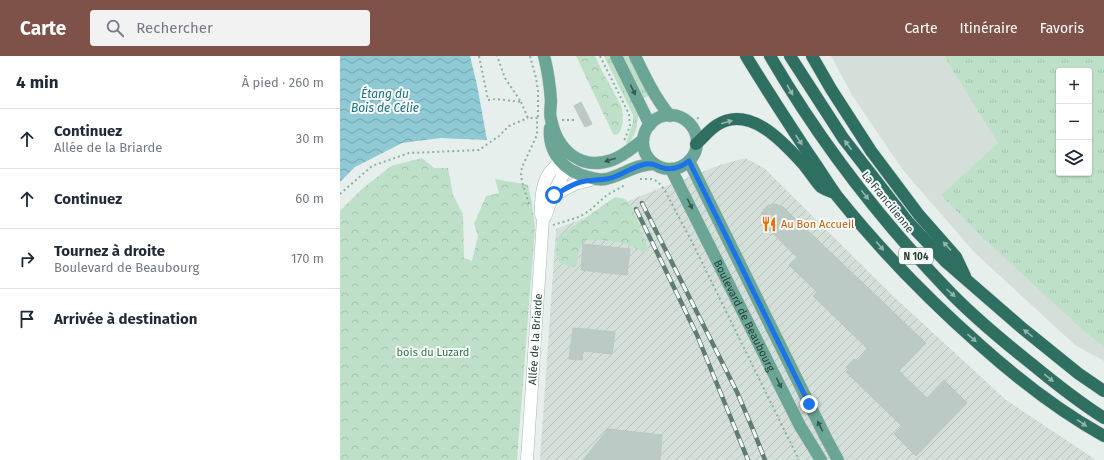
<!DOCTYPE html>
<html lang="fr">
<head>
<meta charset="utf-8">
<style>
	:root { --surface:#fff; --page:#f2f2f3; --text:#1f2937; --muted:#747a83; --line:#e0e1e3; --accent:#7f5249 }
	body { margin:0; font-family:"Fira Sans",sans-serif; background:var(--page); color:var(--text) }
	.controls { position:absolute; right:12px; top:12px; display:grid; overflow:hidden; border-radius:4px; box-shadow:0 1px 3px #0004 }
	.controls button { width:36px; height:36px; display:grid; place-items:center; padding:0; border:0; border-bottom:1px solid var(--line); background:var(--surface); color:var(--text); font:20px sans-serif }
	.stop { position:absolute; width:12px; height:12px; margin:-9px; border:3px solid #1a73e8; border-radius:50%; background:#fff }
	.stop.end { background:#1a73e8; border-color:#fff; box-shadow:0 1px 4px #0008 }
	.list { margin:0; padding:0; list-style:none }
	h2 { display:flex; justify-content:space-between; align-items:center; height:52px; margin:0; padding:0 16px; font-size:17px }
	h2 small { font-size:13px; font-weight:400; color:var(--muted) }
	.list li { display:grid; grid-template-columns:26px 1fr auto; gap:12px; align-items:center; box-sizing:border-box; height:60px; padding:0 16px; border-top:1px solid var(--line) }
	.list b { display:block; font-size:15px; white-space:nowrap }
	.list p { margin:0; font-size:13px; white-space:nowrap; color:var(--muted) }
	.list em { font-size:13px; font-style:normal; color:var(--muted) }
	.icon { flex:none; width:22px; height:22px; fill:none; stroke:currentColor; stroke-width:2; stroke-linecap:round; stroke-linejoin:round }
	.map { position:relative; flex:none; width:764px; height:404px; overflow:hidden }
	header { display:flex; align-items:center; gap:24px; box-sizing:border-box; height:56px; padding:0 20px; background:var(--accent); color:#fff }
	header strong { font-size:19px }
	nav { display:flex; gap:22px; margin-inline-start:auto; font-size:14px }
	.search { width:280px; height:36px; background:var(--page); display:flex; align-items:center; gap:10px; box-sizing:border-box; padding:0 14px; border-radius:4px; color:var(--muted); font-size:15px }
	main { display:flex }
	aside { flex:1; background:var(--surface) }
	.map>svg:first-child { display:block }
	.built { fill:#d4dfda; fill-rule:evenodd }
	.industrial { fill:url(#industrial-furrows) }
	.grass { fill:url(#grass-tufts); fill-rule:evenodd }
	.forest { fill:url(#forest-crowns) }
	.water { fill:url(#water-waves) }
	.building { fill:#bbcac4; stroke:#b8c9c2 }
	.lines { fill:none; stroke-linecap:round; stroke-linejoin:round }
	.minor-casing { stroke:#a8b8b2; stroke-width:13 }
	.major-casing { stroke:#c2cac8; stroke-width:13 }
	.highway-casing { stroke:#c2cac8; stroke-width:13 }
	.path { stroke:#86b3a5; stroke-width:2; stroke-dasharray:2 3; stroke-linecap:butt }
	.minor { stroke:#fff; stroke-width:12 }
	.major { stroke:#6aa596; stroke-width:12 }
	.highway { stroke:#2f6f62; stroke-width:12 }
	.rail-casing { stroke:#5f7d75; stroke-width:4.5 }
	.rail { stroke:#f7fbf9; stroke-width:3; stroke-dasharray:9; stroke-linecap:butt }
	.oneway { fill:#365b51 }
	.oneway2 { fill:#93b5ae }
	.route { stroke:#1a73e8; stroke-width:5 }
	.labels { text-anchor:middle; stroke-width:4; stroke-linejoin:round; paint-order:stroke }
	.shield { fill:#f7fbf9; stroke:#637a73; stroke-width:1 }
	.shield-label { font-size:10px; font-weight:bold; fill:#24423a }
	.street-label { font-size:11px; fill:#24423a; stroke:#f7fbf9 }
	.food-label { font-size:11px; fill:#c56008; stroke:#f7fbf9; text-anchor:start }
	.park-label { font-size:11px; fill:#2d7a4b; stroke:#f7fbf9 }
	.water-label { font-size:12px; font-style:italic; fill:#1c6f80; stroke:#f7fbf9 }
</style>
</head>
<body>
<header>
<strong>Carte</strong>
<div class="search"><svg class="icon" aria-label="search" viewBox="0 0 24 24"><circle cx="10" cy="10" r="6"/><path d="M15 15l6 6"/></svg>Rechercher</div>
<nav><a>Carte</a><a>Itinéraire</a><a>Favoris</a></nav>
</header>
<main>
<aside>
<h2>4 min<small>À pied · 260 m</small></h2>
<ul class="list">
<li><svg class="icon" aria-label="ahead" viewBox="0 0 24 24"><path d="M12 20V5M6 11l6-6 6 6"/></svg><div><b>Continuez</b><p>Allée de la Briarde</p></div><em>30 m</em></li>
<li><svg class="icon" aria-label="ahead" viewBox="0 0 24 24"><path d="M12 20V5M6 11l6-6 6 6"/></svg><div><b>Continuez</b></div><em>60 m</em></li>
<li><svg class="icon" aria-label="right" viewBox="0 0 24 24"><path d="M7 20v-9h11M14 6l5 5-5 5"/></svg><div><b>Tournez à droite</b><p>Boulevard de Beaubourg</p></div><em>170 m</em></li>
<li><svg class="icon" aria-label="arrive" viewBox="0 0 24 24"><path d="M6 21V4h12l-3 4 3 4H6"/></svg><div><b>Arrivée à destination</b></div></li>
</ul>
</aside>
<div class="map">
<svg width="764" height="404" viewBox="0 0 764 404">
	<defs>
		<pattern id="industrial-furrows" width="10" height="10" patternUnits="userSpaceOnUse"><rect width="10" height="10" fill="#d4dfda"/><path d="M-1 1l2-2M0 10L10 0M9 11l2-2" fill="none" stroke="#b6c1bc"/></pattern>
		<pattern id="grass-tufts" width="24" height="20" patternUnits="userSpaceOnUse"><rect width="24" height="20" fill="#bfe0c8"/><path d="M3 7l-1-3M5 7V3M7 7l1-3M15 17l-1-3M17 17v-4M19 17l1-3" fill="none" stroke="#a4c1ad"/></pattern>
		<pattern id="forest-crowns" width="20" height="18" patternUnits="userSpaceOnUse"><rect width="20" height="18" fill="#bfe0c8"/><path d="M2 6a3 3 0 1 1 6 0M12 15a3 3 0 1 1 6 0" fill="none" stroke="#a4c1ad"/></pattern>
		<pattern id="water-waves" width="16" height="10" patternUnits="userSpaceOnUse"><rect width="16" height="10" fill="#8ec9d4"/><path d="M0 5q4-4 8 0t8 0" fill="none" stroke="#74a5ad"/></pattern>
	</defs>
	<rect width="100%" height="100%" fill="#e6efeb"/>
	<path class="built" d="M491 0H764V305L735 289 634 196 562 113 512 39ZM719 15H749V117H719Z"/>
	<polygon class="industrial" points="405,102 424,112 554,241 666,344 756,404 200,404 216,173 380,109"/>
	<g class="grass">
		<path d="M264 0H271L298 59C297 72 296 79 287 89L286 87 293 66V59Z"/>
		<polygon points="283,0 289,0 309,40 303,42"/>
		<path d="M604 0H764V290L745 276 643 182 601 139 658 87ZM719 15H749V117H719Z"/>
	</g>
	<g class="forest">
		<polygon points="236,0 255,0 264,19 269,27 282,52 283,65 281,74 278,78 276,79 273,78"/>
		<polygon points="82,102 94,112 108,112 113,139 123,158 124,202 132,205 138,180 134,168 146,140 159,137 155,123 188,129 192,147 195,172 177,404 0,404 0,155 22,133 51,110"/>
		<path d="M275 141 285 143 293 153 309 195C301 197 296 192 289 189 277 185 257 183 245 184L241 189 236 210 230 211 219 206 216 197 217 182Z"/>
	</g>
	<polygon class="water" points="0,0 130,0 137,29 147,84 100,82 62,87 15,111 0,126"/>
	<g class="building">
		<polygon points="241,46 252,68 245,71 234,50"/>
		<polygon points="436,148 443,151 586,287 559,315 587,342 604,324 627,347 576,400 554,378 562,370 506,316 509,313 506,311 514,303 517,305 528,293 473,240 477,236 449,209 457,201 424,169 421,158 424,153 428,149"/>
		<polygon points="243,188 290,193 287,219 241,214"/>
		<polygon points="233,272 275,276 272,298 243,295 242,304 229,303"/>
		<polygon points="268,373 322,379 320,404 243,404"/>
	</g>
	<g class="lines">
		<defs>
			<g id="minor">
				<polyline points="214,139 235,128 255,123"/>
				<path d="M201 159C200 134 204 111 230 102"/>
				<path id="s1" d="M187 404 203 163 206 159 214 135 232 103"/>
			</g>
			<g id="major">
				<path d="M204 0C208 15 210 30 211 45 211 51 209 58 211 63 217 94 240 115 272 104 284 100 293 91 303 84"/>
				<polyline points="276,0 310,69"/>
				<path d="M295 0C305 21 315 42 330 60"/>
				<circle cx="330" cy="86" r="27"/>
				<path d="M210 72C208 97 224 115 248 121 254 123 260 124 266 123 284 119 293 109 313 108"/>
				<polyline points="349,105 486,382 498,404"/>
				<path id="s2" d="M331 113 460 370 481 404"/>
			</g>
			<g id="highway">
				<path d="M406 0C426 33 447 65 468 97 478 111 487 126 497 140 540 194 588 243 640 289 678 323 719 355 764 380"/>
				<path d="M430 0C479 84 538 161 605 231 631 259 664 286 693 309 716 328 739 346 764 362"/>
				<polyline points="450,0 503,82 568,166 606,206 682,272 739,318 764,335"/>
				<polyline points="472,0 491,33 531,95 579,159 616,201 625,220"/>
				<path d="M356 88C363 82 369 74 377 69 410 48 444 87 464 109 470 116 475 125 481 131 484 133 489 135 492 136"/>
			</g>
		</defs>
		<use href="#minor" class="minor-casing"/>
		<use href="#major" class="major-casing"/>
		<use href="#highway" class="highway-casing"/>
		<g class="path">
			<polyline points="139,0 148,44 156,43 181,46 165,22 157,0"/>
			<polyline points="190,0 196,22 198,35 198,62"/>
			<polyline points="260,0 289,58 290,70 284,85"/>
			<polyline points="181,46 188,62 197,62 197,79 182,111 181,118 182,126 189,148"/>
			<polyline points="222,64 234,64"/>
			<polyline points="348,67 360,61"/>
			<polyline points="300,123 311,123 317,125 324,133 352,186 459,404"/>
			<polyline points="0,138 32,110 69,97 139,94 159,80 169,70 188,62"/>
			<polyline points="213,169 239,161 249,155 267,139 285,129"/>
		</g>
		<use href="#minor" class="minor"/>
		<use href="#major" class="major"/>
		<use href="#highway" class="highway"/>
		<defs>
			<g id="rail">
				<polyline points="302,147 397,336 414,376 425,404"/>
				<polyline points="296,153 357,279 408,404"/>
			</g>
		</defs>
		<use href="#rail" class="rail-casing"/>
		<use href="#rail" class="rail"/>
	</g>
	<defs><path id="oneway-solid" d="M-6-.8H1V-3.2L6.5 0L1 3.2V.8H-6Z"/></defs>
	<g class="oneway">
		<use href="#oneway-solid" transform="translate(293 34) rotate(64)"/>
		<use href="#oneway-solid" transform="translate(270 104) rotate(163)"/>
		<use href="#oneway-solid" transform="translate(350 148) rotate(64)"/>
		<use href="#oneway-solid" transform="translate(439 327) rotate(64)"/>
		<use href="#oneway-solid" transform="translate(480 370) rotate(-117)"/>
	</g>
	<g class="oneway2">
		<use href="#oneway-solid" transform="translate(450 34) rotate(60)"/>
		<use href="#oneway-solid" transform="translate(387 66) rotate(-16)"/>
		<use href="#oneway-solid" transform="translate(459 84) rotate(56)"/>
		<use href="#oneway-solid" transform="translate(508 89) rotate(-127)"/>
		<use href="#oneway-solid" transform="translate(525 139) rotate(52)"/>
		<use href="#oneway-solid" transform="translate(540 190) rotate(50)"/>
		<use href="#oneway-solid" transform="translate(607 190) rotate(-132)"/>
		<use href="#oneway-solid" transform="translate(611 237) rotate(42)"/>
		<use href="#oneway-solid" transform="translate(688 277) rotate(-141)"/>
		<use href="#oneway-solid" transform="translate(632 282) rotate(41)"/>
		<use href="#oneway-solid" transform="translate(709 322) rotate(39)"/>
		<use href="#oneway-solid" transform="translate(742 367) rotate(34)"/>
	</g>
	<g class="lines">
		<path class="route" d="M214 139C223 135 231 128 241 126 252 123 264 125 274 121 285 117 294 110 306 108 312 107 315 109 320 111 331 115 340 112 349 105L469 348"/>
	</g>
	<defs>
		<symbol id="restaurant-bare" viewBox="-9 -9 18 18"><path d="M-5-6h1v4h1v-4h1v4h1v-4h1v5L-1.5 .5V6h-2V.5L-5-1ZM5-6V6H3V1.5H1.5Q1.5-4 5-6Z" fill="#e8710a" stroke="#f7fbf9" stroke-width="2.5" paint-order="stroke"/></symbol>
	</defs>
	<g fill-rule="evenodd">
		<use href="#restaurant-bare" x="418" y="157" width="22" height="22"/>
	</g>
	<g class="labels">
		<rect class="shield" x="559" y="192" width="34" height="16" rx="3"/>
		<g class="shield-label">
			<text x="576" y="204">N 104</text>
		</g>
		<g class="street-label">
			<text transform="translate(548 146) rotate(51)" y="4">La Francilienne</text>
			<text dy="4" stroke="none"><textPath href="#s2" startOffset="164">Boulevard de Beaubourg</textPath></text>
			<text dy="4" stroke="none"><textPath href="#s1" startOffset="121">Allée de la Briarde</textPath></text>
		</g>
		<g class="food-label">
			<text x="441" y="172">Au Bon Accueil</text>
		</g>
		<g class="park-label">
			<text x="93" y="300">bois du Luzard</text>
		</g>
		<g class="water-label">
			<text x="45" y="42">Étang du<tspan x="45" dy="14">Bois de Célie</tspan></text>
		</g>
	</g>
</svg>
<div class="controls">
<button>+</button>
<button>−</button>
<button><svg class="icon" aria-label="layers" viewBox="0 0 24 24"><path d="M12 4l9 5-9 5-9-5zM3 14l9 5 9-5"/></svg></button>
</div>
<div class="stop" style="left:214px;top:139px"></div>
<div class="stop end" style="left:469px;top:348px"></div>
</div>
</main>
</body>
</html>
